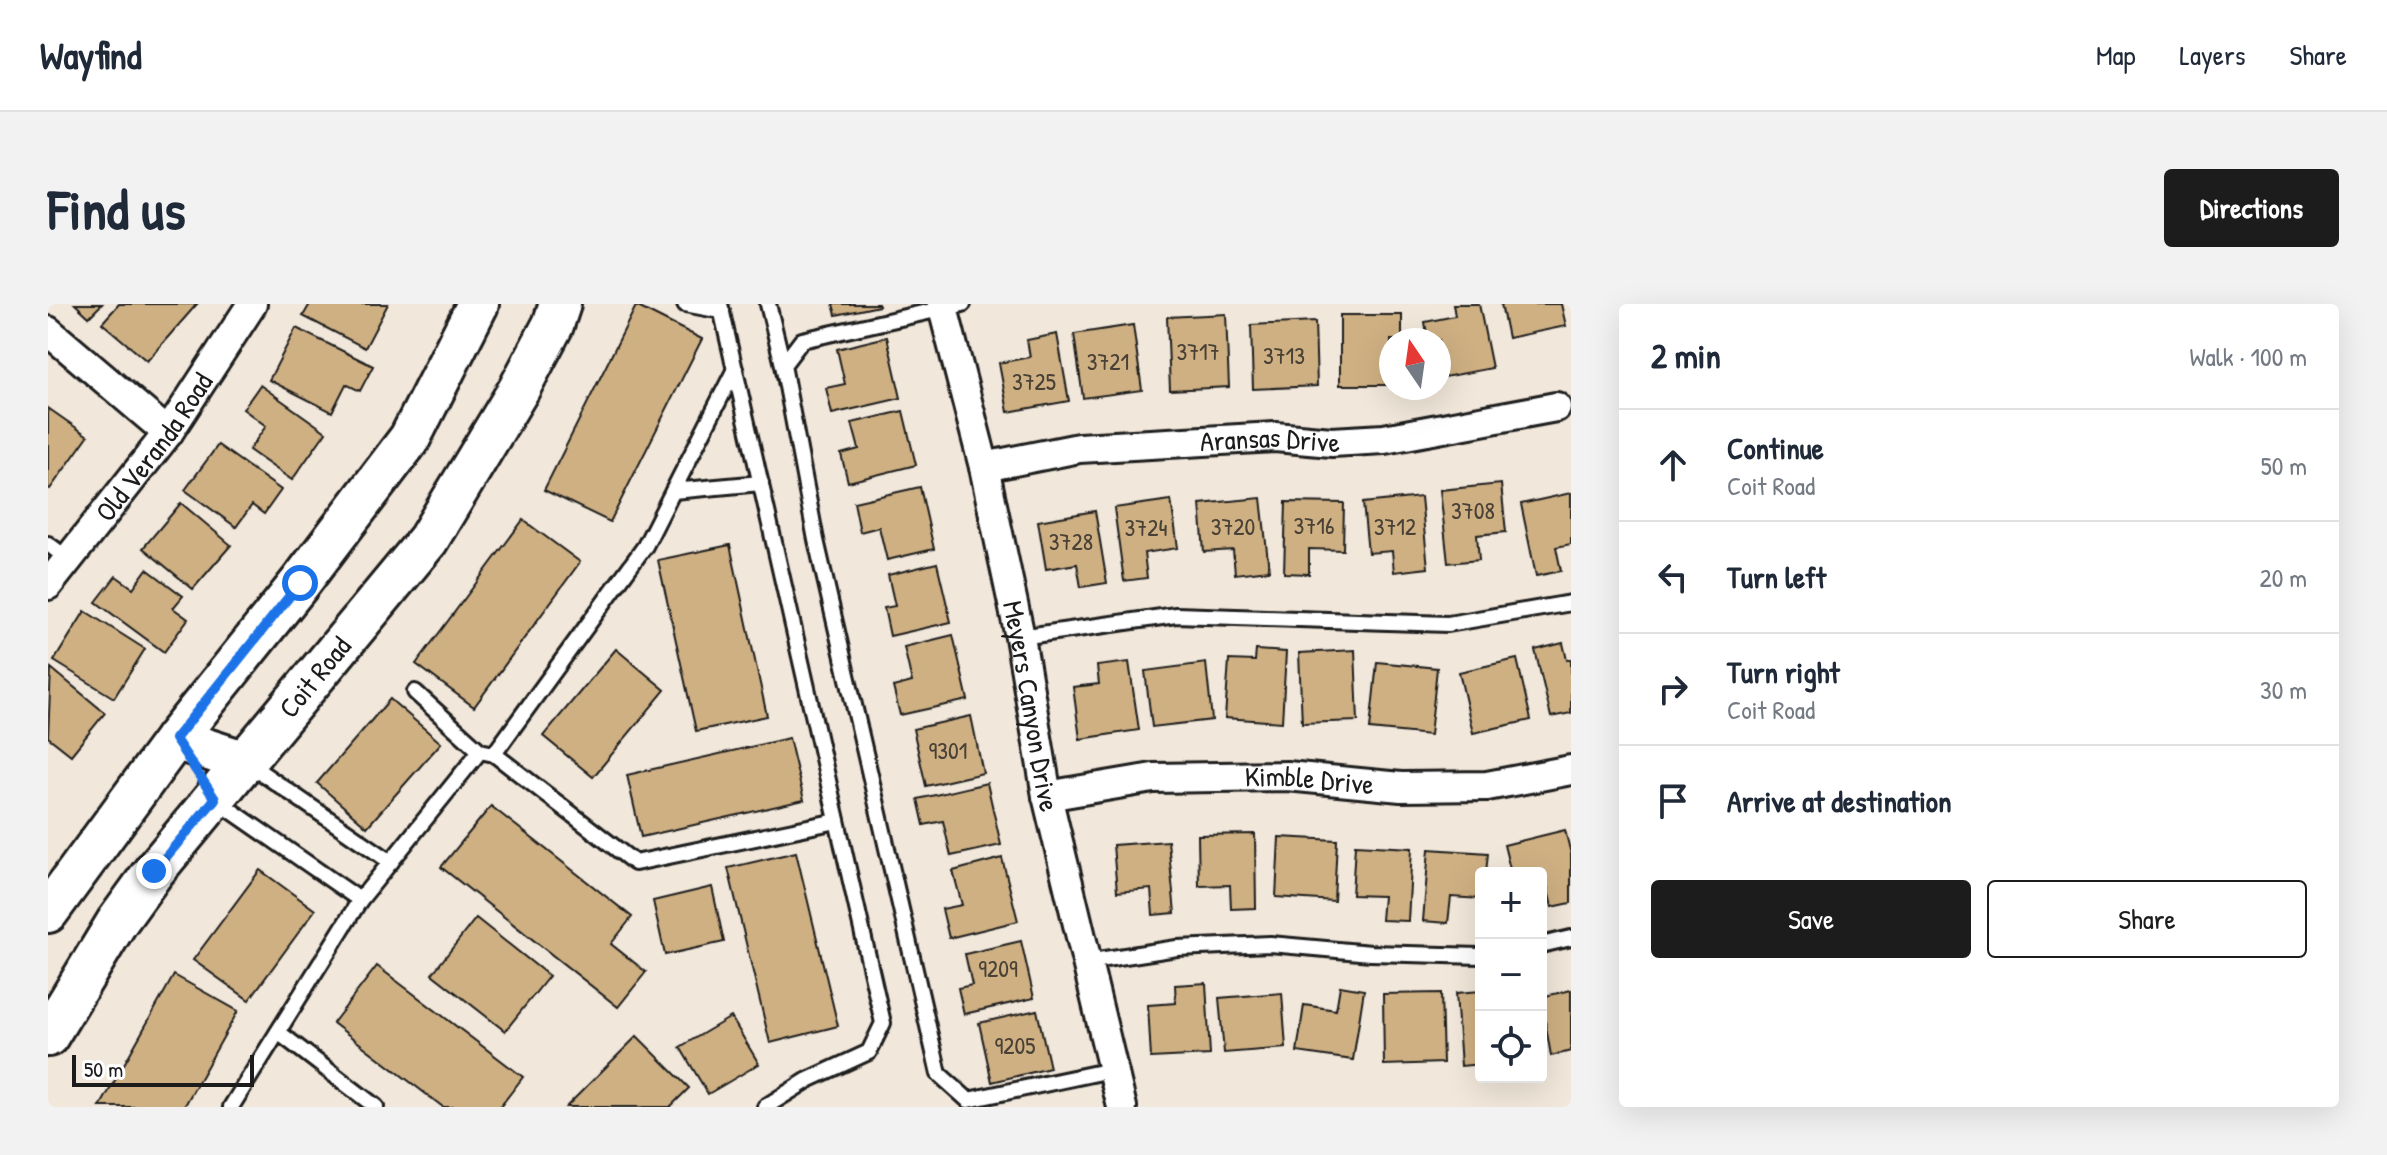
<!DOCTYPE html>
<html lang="en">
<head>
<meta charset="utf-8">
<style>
	:root { --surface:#fff; --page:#f2f2f3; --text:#1f2937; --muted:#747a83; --line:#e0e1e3; --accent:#1c1c1c }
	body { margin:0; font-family:"Patrick Hand",sans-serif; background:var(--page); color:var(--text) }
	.controls { position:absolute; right:24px; bottom:24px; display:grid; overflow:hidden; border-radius:8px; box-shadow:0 8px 32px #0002 }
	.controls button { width:72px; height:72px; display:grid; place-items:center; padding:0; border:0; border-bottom:2px solid var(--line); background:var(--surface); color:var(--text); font:40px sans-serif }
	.compass { position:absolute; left:1331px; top:24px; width:72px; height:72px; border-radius:50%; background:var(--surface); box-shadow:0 8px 32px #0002; rotate:347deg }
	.scale { position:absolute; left:24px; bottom:20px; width:182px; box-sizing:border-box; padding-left:8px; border:4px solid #1c1c1c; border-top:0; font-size:22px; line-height:28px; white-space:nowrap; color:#1c1c1c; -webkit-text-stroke:6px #fff; paint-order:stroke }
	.stop { position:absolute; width:24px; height:24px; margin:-18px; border:6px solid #1a73e8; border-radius:50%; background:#fff }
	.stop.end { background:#1a73e8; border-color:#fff; box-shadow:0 2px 8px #0008 }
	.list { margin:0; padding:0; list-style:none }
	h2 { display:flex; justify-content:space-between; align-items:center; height:104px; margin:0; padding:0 32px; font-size:34px }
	h2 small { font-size:26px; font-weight:400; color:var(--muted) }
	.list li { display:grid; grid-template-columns:52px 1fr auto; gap:24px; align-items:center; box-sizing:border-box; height:112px; padding:0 32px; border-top:2px solid var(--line) }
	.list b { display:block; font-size:30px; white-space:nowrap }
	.list p { margin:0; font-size:26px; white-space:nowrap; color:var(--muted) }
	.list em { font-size:26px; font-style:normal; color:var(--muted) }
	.actions { display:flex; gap:16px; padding:24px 32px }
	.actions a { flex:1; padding:18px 0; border:2px solid var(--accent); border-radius:8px; text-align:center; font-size:28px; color:var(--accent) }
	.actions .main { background:var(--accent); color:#fff }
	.icon { flex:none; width:44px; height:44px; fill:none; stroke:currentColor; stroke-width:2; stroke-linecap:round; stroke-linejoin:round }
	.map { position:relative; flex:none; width:1523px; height:803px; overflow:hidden; border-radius:8px }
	header { display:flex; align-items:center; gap:48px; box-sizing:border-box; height:112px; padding:0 40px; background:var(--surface); border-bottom:2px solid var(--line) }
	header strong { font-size:38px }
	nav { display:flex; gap:44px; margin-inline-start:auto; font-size:28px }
	.intro { display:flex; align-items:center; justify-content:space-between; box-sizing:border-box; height:192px; padding:0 48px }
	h1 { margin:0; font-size:56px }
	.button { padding:20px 36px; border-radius:8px; background:var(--accent); color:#fff; font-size:28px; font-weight:700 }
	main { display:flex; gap:48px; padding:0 48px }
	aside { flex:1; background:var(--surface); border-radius:8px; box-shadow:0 8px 32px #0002 }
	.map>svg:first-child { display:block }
	.building { fill:#cfb083; stroke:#1c1c1c; stroke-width:2 }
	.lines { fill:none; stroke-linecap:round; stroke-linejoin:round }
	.lane-casing { stroke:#1c1c1c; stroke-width:20 }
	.street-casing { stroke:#1c1c1c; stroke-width:34 }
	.secondary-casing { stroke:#1c1c1c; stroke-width:46 }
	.lane { stroke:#fff; stroke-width:14 }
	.street { stroke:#fff; stroke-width:28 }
	.secondary { stroke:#fff; stroke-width:40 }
	.route { stroke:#1a73e8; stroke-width:10 }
	.labels { text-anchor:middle; stroke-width:6; stroke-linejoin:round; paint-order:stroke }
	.number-label { font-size:24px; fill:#494136 }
	.street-label { font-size:28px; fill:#1c1c1c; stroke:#fff }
</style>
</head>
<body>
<header>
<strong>Wayfind</strong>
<nav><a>Map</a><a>Layers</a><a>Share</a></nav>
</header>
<div class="intro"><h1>Find us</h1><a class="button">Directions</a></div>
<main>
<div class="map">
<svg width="1523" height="803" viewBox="0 0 1523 803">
	<rect width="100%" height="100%" fill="#f1e7da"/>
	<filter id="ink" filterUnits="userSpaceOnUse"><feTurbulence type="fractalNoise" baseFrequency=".0125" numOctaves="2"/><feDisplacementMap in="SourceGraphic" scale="16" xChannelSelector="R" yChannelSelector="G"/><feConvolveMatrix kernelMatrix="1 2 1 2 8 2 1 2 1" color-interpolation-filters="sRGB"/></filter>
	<g filter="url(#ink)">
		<g class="building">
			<polygon points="27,0 54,0 41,13"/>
			<polygon points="71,0 149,0 99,57 54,19"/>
			<polygon points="262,0 340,0 317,44 255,12"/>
			<polygon points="785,0 830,0 831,2 788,11"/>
			<polygon points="1405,0 1431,0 1444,64 1391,74 1391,36 1380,36 1377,18 1407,12"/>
			<polygon points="1453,0 1513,0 1518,22 1460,34"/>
			<polygon points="588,2 654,35 562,218 496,186"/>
			<polygon points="1178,10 1181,83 1122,86 1119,13"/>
			<polygon points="1292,11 1354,11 1354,36 1343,36 1343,81 1292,81"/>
			<polygon points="1267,18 1269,82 1205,85 1203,21"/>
			<polygon points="1085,21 1094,86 1035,94 1026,30"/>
			<polygon points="248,24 325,62 312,87 298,80 284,108 221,76"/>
			<polygon points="1009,30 1021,97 960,108 951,59 982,53 979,36"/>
			<polygon points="839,33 853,94 784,110 778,84 797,80 789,45"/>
			<polygon points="212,81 278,128 244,176 201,146 218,122 195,105"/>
			<polygon points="0,104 40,132 2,185 0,184"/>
			<polygon points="855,107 868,161 800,178 793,150 811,145 804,119"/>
			<polygon points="170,141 233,186 216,210 204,201 188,223 137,186"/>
			<polygon points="1453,180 1458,228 1429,231 1431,256 1400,259 1392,186"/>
			<polygon points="872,183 886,245 839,256 831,223 812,228 806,198"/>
			<polygon points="1523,189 1523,240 1508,243 1513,267 1488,272 1473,200"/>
			<polygon points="1373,193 1380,264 1346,268 1344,247 1320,249 1315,199"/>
			<polygon points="1213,194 1221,266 1187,270 1185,246 1156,248 1152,200"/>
			<polygon points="1123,196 1130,244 1096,249 1099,274 1076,277 1066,204"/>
			<polygon points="1238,198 1296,199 1295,246 1261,245 1261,270 1236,269"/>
			<polygon points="133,199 183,241 145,285 95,244"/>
			<polygon points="1047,207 1059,279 1033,283 1029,260 998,265 990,217"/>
			<polygon points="475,216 532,258 426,403 368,360"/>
			<polygon points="682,241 719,412 648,427 610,256"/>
			<polygon points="889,259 903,318 842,332 836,304 847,302 840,271"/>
			<polygon points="99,265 135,292 125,304 140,315 116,348 48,298 68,272 85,284"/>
			<polygon points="37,307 97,345 66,394 6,357"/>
			<polygon points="905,331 920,396 852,411 845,383 864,378 856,343"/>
			<polygon points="1515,339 1519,356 1523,355 1523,409 1503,413 1487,346"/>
			<polygon points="568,345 617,386 545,473 495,432"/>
			<polygon points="1208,346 1238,348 1234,418 1177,414 1181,356 1207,357"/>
			<polygon points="1307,346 1310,417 1254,419 1251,349"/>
			<polygon points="1469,355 1483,416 1425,429 1411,368"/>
			<polygon points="1081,358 1091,426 1032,435 1025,383 1051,380 1049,362"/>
			<polygon points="1329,358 1389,364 1382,431 1322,425"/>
			<polygon points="1158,359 1164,416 1104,423 1097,367"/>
			<polygon points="3,364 57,409 23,451 0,433"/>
			<polygon points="342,395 393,439 319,523 269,479"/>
			<polygon points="923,412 935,469 878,482 865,425"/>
			<polygon points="741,434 756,496 593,533 579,471"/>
			<polygon points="939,479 953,541 903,552 895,517 876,521 870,495"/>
			<polygon points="443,502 584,613 563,640 598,668 570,703 393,563"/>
			<polygon points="1517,526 1523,550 1523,599 1504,603 1499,582 1493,583 1493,569 1463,569 1456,541"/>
			<polygon points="1207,530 1208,604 1183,605 1182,581 1151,582 1150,531"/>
			<polygon points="1231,533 1289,536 1286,597 1228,593"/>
			<polygon points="1120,537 1127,609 1105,611 1103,585 1069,588 1065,541"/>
			<polygon points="1307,541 1364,544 1360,617 1333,616 1335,592 1304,591"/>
			<polygon points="1381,545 1440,549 1438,569 1433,569 1433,595 1403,593 1400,619 1375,617"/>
			<polygon points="748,548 790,722 722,739 680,564"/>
			<polygon points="954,554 970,617 901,634 894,605 914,601 905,567"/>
			<polygon points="212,566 267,606 201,696 145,656"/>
			<polygon points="664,583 676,638 617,651 605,597"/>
			<polygon points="428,614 501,672 457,727 384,670"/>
			<polygon points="973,637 986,694 916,710 910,684 924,681 917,650"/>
			<polygon points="329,662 475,773 452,803 395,803 285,719"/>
			<polygon points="126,671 190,707 136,803 52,803"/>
			<polygon points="1158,679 1162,751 1103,754 1100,701 1128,699 1127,681"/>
			<polygon points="1292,682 1316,686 1305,756 1249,748 1256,701 1288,706"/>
			<polygon points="1523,686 1523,747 1503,752 1493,693"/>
			<polygon points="1433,687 1433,760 1413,762 1408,689"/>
			<polygon points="1234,689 1238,744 1176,749 1171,694"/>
			<polygon points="1393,689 1395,759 1336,761 1335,690"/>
			<polygon points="989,706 1002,764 944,778 931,719"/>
			<polygon points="683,713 711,760 660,790 632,743"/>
			<polygon points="589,732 641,784 622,803 518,803"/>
		</g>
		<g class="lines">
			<defs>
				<g id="lane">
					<polyline points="637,0 674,7"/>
					<polyline points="672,0 835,719 821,748 760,776 717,803"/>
					<polyline points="720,0 735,61"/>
					<polyline points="915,0 754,36 735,61 768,236 891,770 920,796 1063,766"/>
					<polyline points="625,187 713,179"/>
					<polyline points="0,240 20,255"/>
					<polyline points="972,333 1128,311 1400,320 1523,299"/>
					<polyline points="367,388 432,447"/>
					<polyline points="446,450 587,559 789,517"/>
					<polyline points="198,458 343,558"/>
					<polyline points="168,496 312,596"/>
					<polyline points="1493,641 1523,634"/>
					<polyline points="1038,658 1129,644 1222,640 1323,649 1433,652"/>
					<polyline points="230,728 328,803"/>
					<polyline points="183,803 312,596 432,447 446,450 597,242 687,65"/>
				</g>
				<g id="street">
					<path id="s1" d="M894 0 936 163 972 333 999 492 1074 803"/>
					<polyline points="0,27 120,129"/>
					<path id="s2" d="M936 163 1031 144 1227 133 1284 138 1336 135 1508 103"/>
					<path id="s3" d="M0 281 120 129 204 0"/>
					<path id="s4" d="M999 492 1105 474 1239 472 1353 483 1439 482 1523 466"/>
				</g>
				<g id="secondary">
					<polyline points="127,435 198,458"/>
					<polyline points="0,608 127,435 252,279 362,134 430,0"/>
					<path id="s5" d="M0 732 69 618 106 567 380 236 471 85 505 21 512 0"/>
				</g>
			</defs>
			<use href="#lane" class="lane-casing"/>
			<use href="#street" class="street-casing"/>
			<use href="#secondary" class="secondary-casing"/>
			<use href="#lane" class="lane"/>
			<use href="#street" class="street"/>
			<use href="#secondary" class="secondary"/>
		</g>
	</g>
	<g class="lines" filter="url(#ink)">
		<polyline class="route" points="106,567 167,495 127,435 252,279"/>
	</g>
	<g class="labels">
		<g class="number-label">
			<text x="1150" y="56">3717</text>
			<text x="1236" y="60">3713</text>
			<text x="1060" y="66">3721</text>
			<text x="986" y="86">3725</text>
			<text x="1425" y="215">3708</text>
			<text x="1266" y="230">3716</text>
			<text x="1185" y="231">3720</text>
			<text x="1347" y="231">3712</text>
			<text x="1098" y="232">3724</text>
			<text x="1023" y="246">3728</text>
			<text x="900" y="455">9301</text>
			<text x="950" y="673">9209</text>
			<text x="967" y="750">9205</text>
		</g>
		<g class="street-label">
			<text dy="10" stroke="none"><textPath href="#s2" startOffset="288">Aransas Drive</textPath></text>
			<text dy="10" stroke="none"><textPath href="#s3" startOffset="174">Old Veranda Road</textPath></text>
			<text dy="10" stroke="none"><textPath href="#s5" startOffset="448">Coit Road</textPath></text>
			<text dy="10" stroke="none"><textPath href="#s1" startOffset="412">Meyers Canyon Drive</textPath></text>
			<text dy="10" stroke="none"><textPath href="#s4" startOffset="264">Kimble Drive</textPath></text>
		</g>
	</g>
</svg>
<div class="controls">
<button>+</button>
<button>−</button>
<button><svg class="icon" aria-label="locate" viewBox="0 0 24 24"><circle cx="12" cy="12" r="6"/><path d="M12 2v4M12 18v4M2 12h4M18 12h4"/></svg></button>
</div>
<svg class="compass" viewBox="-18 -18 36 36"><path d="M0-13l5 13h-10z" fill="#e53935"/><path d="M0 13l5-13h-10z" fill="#747a83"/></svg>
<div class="scale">50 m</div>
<div class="stop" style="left:252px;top:279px"></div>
<div class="stop end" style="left:106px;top:567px"></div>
</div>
<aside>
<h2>2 min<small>Walk · 100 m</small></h2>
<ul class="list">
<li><svg class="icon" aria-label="ahead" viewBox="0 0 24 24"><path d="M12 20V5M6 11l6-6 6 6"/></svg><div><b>Continue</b><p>Coit Road</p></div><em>50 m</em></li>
<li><svg class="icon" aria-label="left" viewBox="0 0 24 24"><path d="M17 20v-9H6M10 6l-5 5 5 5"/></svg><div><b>Turn left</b></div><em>20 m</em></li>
<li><svg class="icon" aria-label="right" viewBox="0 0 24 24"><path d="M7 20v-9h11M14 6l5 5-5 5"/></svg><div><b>Turn right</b><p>Coit Road</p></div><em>30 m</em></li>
<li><svg class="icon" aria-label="arrive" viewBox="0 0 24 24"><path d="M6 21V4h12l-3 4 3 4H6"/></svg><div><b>Arrive at destination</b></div></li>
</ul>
<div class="actions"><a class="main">Save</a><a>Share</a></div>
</aside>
</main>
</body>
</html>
